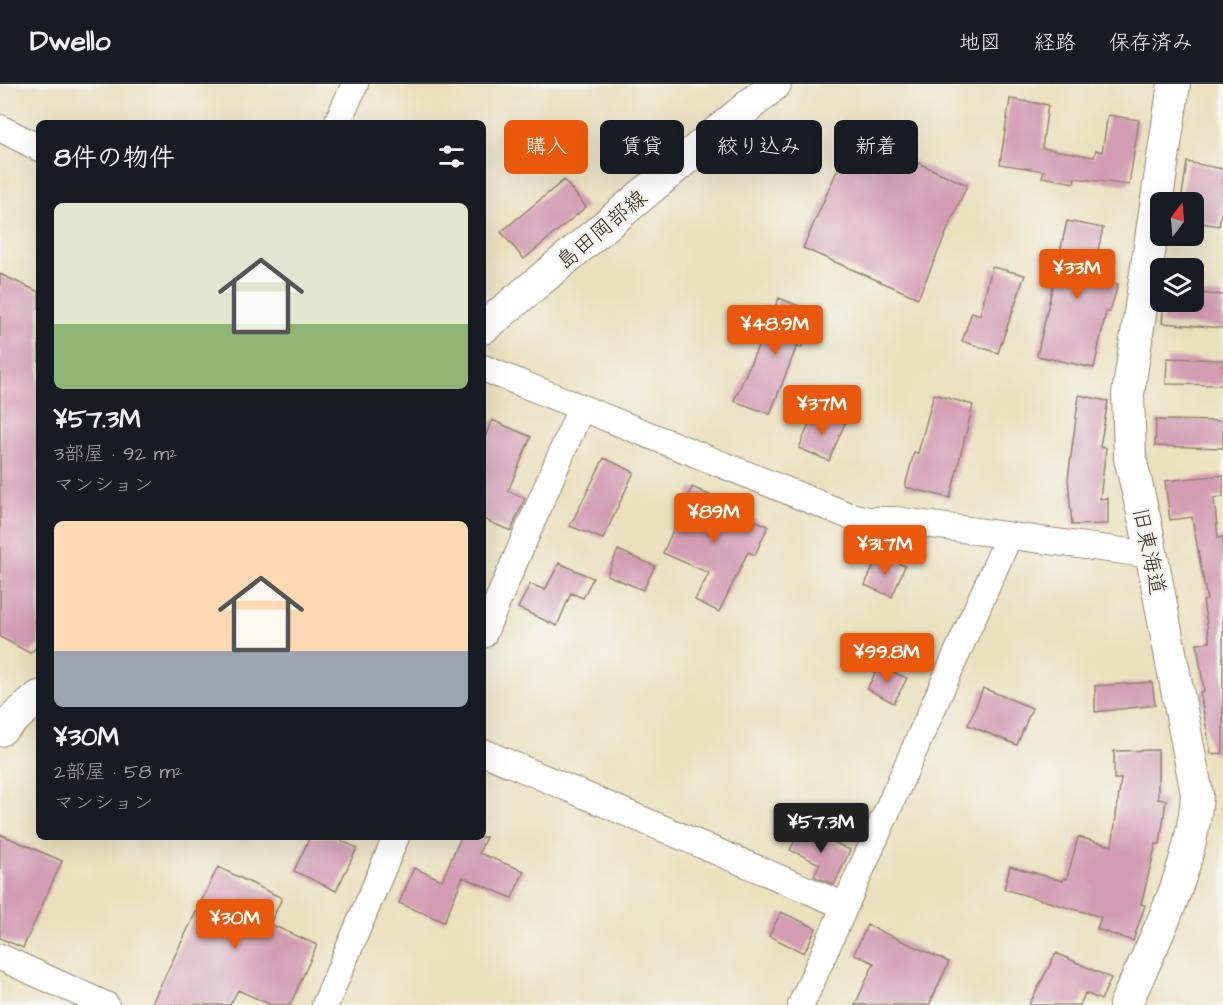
<!DOCTYPE html>
<html lang="ja">
<head>
<meta charset="utf-8">
<style>
  body { margin:0; font-family:"Architects Daughter","Klee One",sans-serif; background:#20242c; color:#f1f3f6; height:100vh; display:flex; flex-direction:column; font-size:22px; white-space:nowrap }
  * { box-sizing:border-box; margin:0 }
  p { font-size:20px; color:#9ea1a6 }
  .icon { flex:none; width:33px; height:33px; fill:none; stroke:currentColor; stroke-width:2; stroke-linecap:round; stroke-linejoin:round }
  .map { position:relative; flex:1; overflow:hidden }
  .details { position:absolute; left:36px; top:36px; width:450px; height:720px; display:flex; flex-direction:column; background:#171b24; border-radius:9px; box-shadow:0 6px 24px #0002 }
  .details>* { flex:none }
  .guide { position:absolute; left:504px; top:36px; width:570px; height:54px; display:flex; gap:12px }
  .needle { width:39px; rotate:16deg }
  .buttons { position:absolute; left:1150px; top:108px; display:grid; gap:12px }
  .buttons a { display:grid; place-items:center; width:54px; height:54px; border-radius:9px; background:#171b24; box-shadow:0 6px 24px #0002; font-size:30px }
  .price { position:absolute; translate:-50% -51px; padding:0 14px; border-radius:6px; background:#ea580c; color:#fff; font-size:20px; line-height:39px; filter:drop-shadow(0 2px 3px #0008) }
  .price::after { content:''; position:absolute; left:50%; top:36px; width:18px; height:14px; margin-left:-9px; background:inherit; clip-path:polygon(0 0,100% 0,50% 100%) }
  .price.current { background:#222; color:#fff }
  ul { padding:0; list-style:none }
  li { display:grid; align-content:center; gap:12px; height:318px; padding:0 18px }
  li span { display:grid; place-items:center; height:186px; border-radius:9px; color:#555 }
  li>.icon { margin-inline-start:auto }
  span .icon { width:108px; height:108px; fill:#fffc; stroke-width:1 }
  li b { font-size:26px }
  h2 { display:flex; justify-content:space-between; align-items:center; height:72px; padding:0 18px; font-size:26px }
  .pill { padding:0 21px; border-radius:9px; background:#171b24; box-shadow:0 6px 24px #0002; font-size:21px; line-height:54px }
  .pill.current { background:#ea580c; color:#fff }
  header { display:flex; align-items:center; gap:36px; box-sizing:border-box; height:84px; padding:0 30px; background:#171b24; border-bottom:2px solid #363941 }
  header strong { font-size:28px }
  nav { display:flex; gap:33px; margin-inline-start:auto; font-size:21px }
  .map>svg:first-child { display:block }
  .building { fill:#d29db3 }
  .lines { fill:none; stroke-linecap:round; stroke-linejoin:round }
  .minor-casing { stroke:#93856e; stroke-width:28 }
  .major-casing { stroke:#93856e; stroke-width:34 }
  .minor { stroke:#fff; stroke-width:26 }
  .major { stroke:#fff; stroke-width:32 }
  .labels { text-anchor:middle; stroke-width:5; stroke-linejoin:round; paint-order:stroke }
  .street-label { font-size:22px; fill:#3b2a1e; stroke:#f6f6f2 }
</style>
</head>
<body>
<header>
<strong>Dwello</strong>
<nav><a>地図</a><a>経路</a><a>保存済み</a></nav>
</header>
<div class="map">
<svg width="1223" height="921" viewBox="0 0 1223 921">
  <rect width="100%" height="100%" fill="#f6f6f2"/>
  <filter id="ink" filterUnits="userSpaceOnUse"><feTurbulence type="fractalNoise" baseFrequency=".0167" numOctaves="2"/><feDisplacementMap in="SourceGraphic" scale="12" xChannelSelector="R" yChannelSelector="G"/><feConvolveMatrix kernelMatrix="1 2 1 2 8 2 1 2 1" color-interpolation-filters="sRGB"/></filter>
  <filter id="wash" filterUnits="userSpaceOnUse"><feTurbulence type="fractalNoise" baseFrequency=".008" numOctaves="4" result="noise"/><feDisplacementMap in="SourceGraphic" scale="24" xChannelSelector="R" yChannelSelector="G"/><feGaussianBlur stdDeviation="1.35" result="paint"/><feColorMatrix in="noise" values="0 0 0 0 0 0 0 0 0 0 0 0 0 0 0 0 0 1.4 0 .05"/><feComposite in="paint" operator="in"/></filter>
  <g filter="url(#wash)">
    <rect width="100%" height="100%" fill="#ebe0be"/>
    <g id="blocks">
      <!-- building -->
      <path class="building" d="M 1010,15 L 1048,21 L 1042,64 L 1094,73 L 1096,66 L 1102,68 L 1108,31 L 1139,36 L 1129,101 L 1075,94 L 1074,99 L 1042,93 L 1044,87 L 1000,80 Z
        M 853,50 L 967,101 L 918,214 L 803,164 Z
        M 1187,78 L 1223,85 L 1223,119 L 1219,142 L 1194,138 L 1194,118 L 1181,118 Z
        M 564,96 L 586,123 L 524,175 L 501,148 Z
        M 1067,137 L 1103,144 L 1092,193 L 1118,200 L 1110,228 L 1106,228 L 1094,284 L 1037,272 Z
        M 992,183 L 1025,191 L 998,269 L 962,257 L 972,228 L 980,231 Z
        M 0,190 L 39,208 L 39,561 L 30,569 L 0,553 Z
        M 1194,209 L 1223,211 L 1223,244 L 1162,239 L 1164,218 L 1194,218 Z
        M 779,214 L 816,229 L 801,264 L 797,262 L 770,330 L 734,317 Z
        M 1167,274 L 1223,276 L 1223,301 L 1166,300 Z
        M 934,310 L 973,321 L 950,414 L 905,403 L 914,368 L 918,369 Z
        M 1079,311 L 1108,317 L 1100,363 L 1106,364 L 1100,415 L 1108,414 L 1108,440 L 1072,441 L 1068,395 Z
        M 815,326 L 845,339 L 829,377 L 799,364 Z
        M 492,336 L 531,353 L 508,407 L 525,414 L 511,447 L 483,435 L 483,358 Z
        M 1156,336 L 1223,337 L 1223,364 L 1155,362 Z
        M 604,374 L 634,388 L 603,455 L 570,442 Z
        M 1223,391 L 1223,413 L 1214,414 L 1218,454 L 1223,453 L 1223,669 L 1211,670 L 1200,608 L 1204,607 L 1197,560 L 1210,558 L 1203,517 L 1207,516 L 1192,433 L 1170,436 L 1165,397 Z
        M 692,403 L 718,415 L 717,419 L 768,442 L 755,471 L 748,468 L 719,528 L 695,516 L 709,489 L 663,469 Z
        M 618,466 L 655,482 L 643,506 L 607,491 Z
        M 878,471 L 905,482 L 892,513 L 865,501 Z
        M 559,479 L 593,494 L 583,514 L 571,509 L 557,542 L 518,524 L 530,500 L 545,506 Z
        M 879,582 L 907,594 L 894,619 L 867,605 Z
        M 1152,598 L 1155,621 L 1095,628 L 1095,602 Z
        M 983,604 L 1032,624 L 1017,661 L 968,641 Z
        M 1158,666 L 1158,715 L 1166,716 L 1160,760 L 1156,760 L 1141,820 L 1145,821 L 1133,857 L 1097,845 L 1101,833 L 1004,805 L 1010,782 L 1063,797 L 1064,794 L 1067,795 L 1078,753 L 1112,762 L 1121,695 L 1114,695 L 1114,667 Z
        M 802,743 L 850,766 L 834,801 L 814,792 L 820,780 L 790,766 Z
        M 0,750 L 62,777 L 23,864 L 0,854 Z
        M 310,753 L 334,753 L 357,764 L 336,807 L 294,787 Z
        M 461,753 L 486,753 L 479,769 L 524,787 L 512,814 L 463,793 L 444,838 L 399,819 L 414,784 L 442,796 Z
        M 218,783 L 282,814 L 270,840 L 317,861 L 290,921 L 271,921 L 238,906 L 230,921 L 151,921 Z
        M 781,828 L 816,844 L 804,869 L 769,852 Z
        M 867,841 L 949,878 L 929,921 L 855,921 L 874,879 L 854,870 Z
        M 1056,869 L 1111,894 L 1101,916 L 1085,909 L 1080,921 L 1029,921 Z"/>
    </g>
  </g>
  <g filter="url(#ink)">
    <use href="#blocks" fill-opacity="0" stroke="#93856e" stroke-width="1.5"/>
    <g class="lines">
      <!-- minor casing -->
      <g class="minor-casing">
        <path id="minor" d="M 337,39 L 355,0
          M 0,44 L 39,64
          M 483,284 L 847,431 L 868,436 L 895,436 L 1152,471
          M 483,551 L 581,324
          M 483,668 L 845,822
          M 0,873 L 106,921
          M 325,921 L 396,753
          M 801,921 L 1009,452"/>
      </g>
      <!-- major casing -->
      <g class="major-casing">
        <path id="major" d="M 483,244 L 775,0
          M 0,646 L 39,613
          M 1125,921 C 1155,856 1193,783 1197,710 L 1146,442 L 1130,374 L 1128,310 L 1174,0"/>
      </g>
      <!-- minor -->
      <use href="#minor" class="minor"/>
      <!-- major -->
      <use href="#major" class="major"/>
    </g>
  </g>
  <g class="labels">
    <!-- street labels -->
    <g class="street-label">
      <text transform="translate(601 145) rotate(-40)" y="8">島田岡部線</text>
      <text transform="translate(1150 467) rotate(78)" y="8">旧東海道</text>
    </g>
  </g>
</svg>
<div class="buttons">
<a><svg class="needle" viewBox="-14 -14 28 28"><path d="M0-13l5 13h-10z" fill="#e53935"/><path d="M0 13l5-13h-10z" fill="#9ea1a6"/></svg></a>
<a><svg class="icon" aria-label="layers" viewBox="0 0 24 24"><path d="M12 4l9 5-9 5-9-5zM3 14l9 5 9-5"/></svg></a>
</div>
<b class="price" style="left:1077px;top:216px">¥33M</b>
<b class="price" style="left:775px;top:272px">¥48.9M</b>
<b class="price" style="left:822px;top:352px">¥37M</b>
<b class="price" style="left:714px;top:460px">¥89M</b>
<b class="price" style="left:885px;top:492px">¥31.7M</b>
<b class="price" style="left:887px;top:600px">¥99.8M</b>
<b class="price current" style="left:821px;top:770px">¥57.3M</b>
<b class="price" style="left:235px;top:866px">¥30M</b>
<div class="guide">
<a class="pill current">購入</a>
<a class="pill">賃貸</a>
<a class="pill">絞り込み</a>
<a class="pill">新着</a>
</div>
<section class="details">
<h2>8件の物件<svg class="icon" aria-label="filters" viewBox="0 0 24 24"><path d="M4 7h16M4 17h16"/><circle cx="9" cy="7" r="2"/><circle cx="15" cy="17" r="2"/></svg></h2>
<ul>
<li><span style="background:linear-gradient(#dfe7d0 65%,#8fb573 0)"><svg class="icon" aria-label="home" viewBox="0 0 24 24"><path d="M3 11l9-7 9 7M6 9v11h12V9"/></svg></span><div><b>¥57.3M</b><p>3部屋 · 92 m²</p><p>マンション</p></div></li>
<li><span style="background:linear-gradient(#ffd9b3 70%,#9aa5b1 0)"><svg class="icon" aria-label="home" viewBox="0 0 24 24"><path d="M3 11l9-7 9 7M6 9v11h12V9"/></svg></span><div><b>¥30M</b><p>2部屋 · 58 m²</p><p>マンション</p></div></li>
</ul>
</section>
</div>
</body>
</html>
